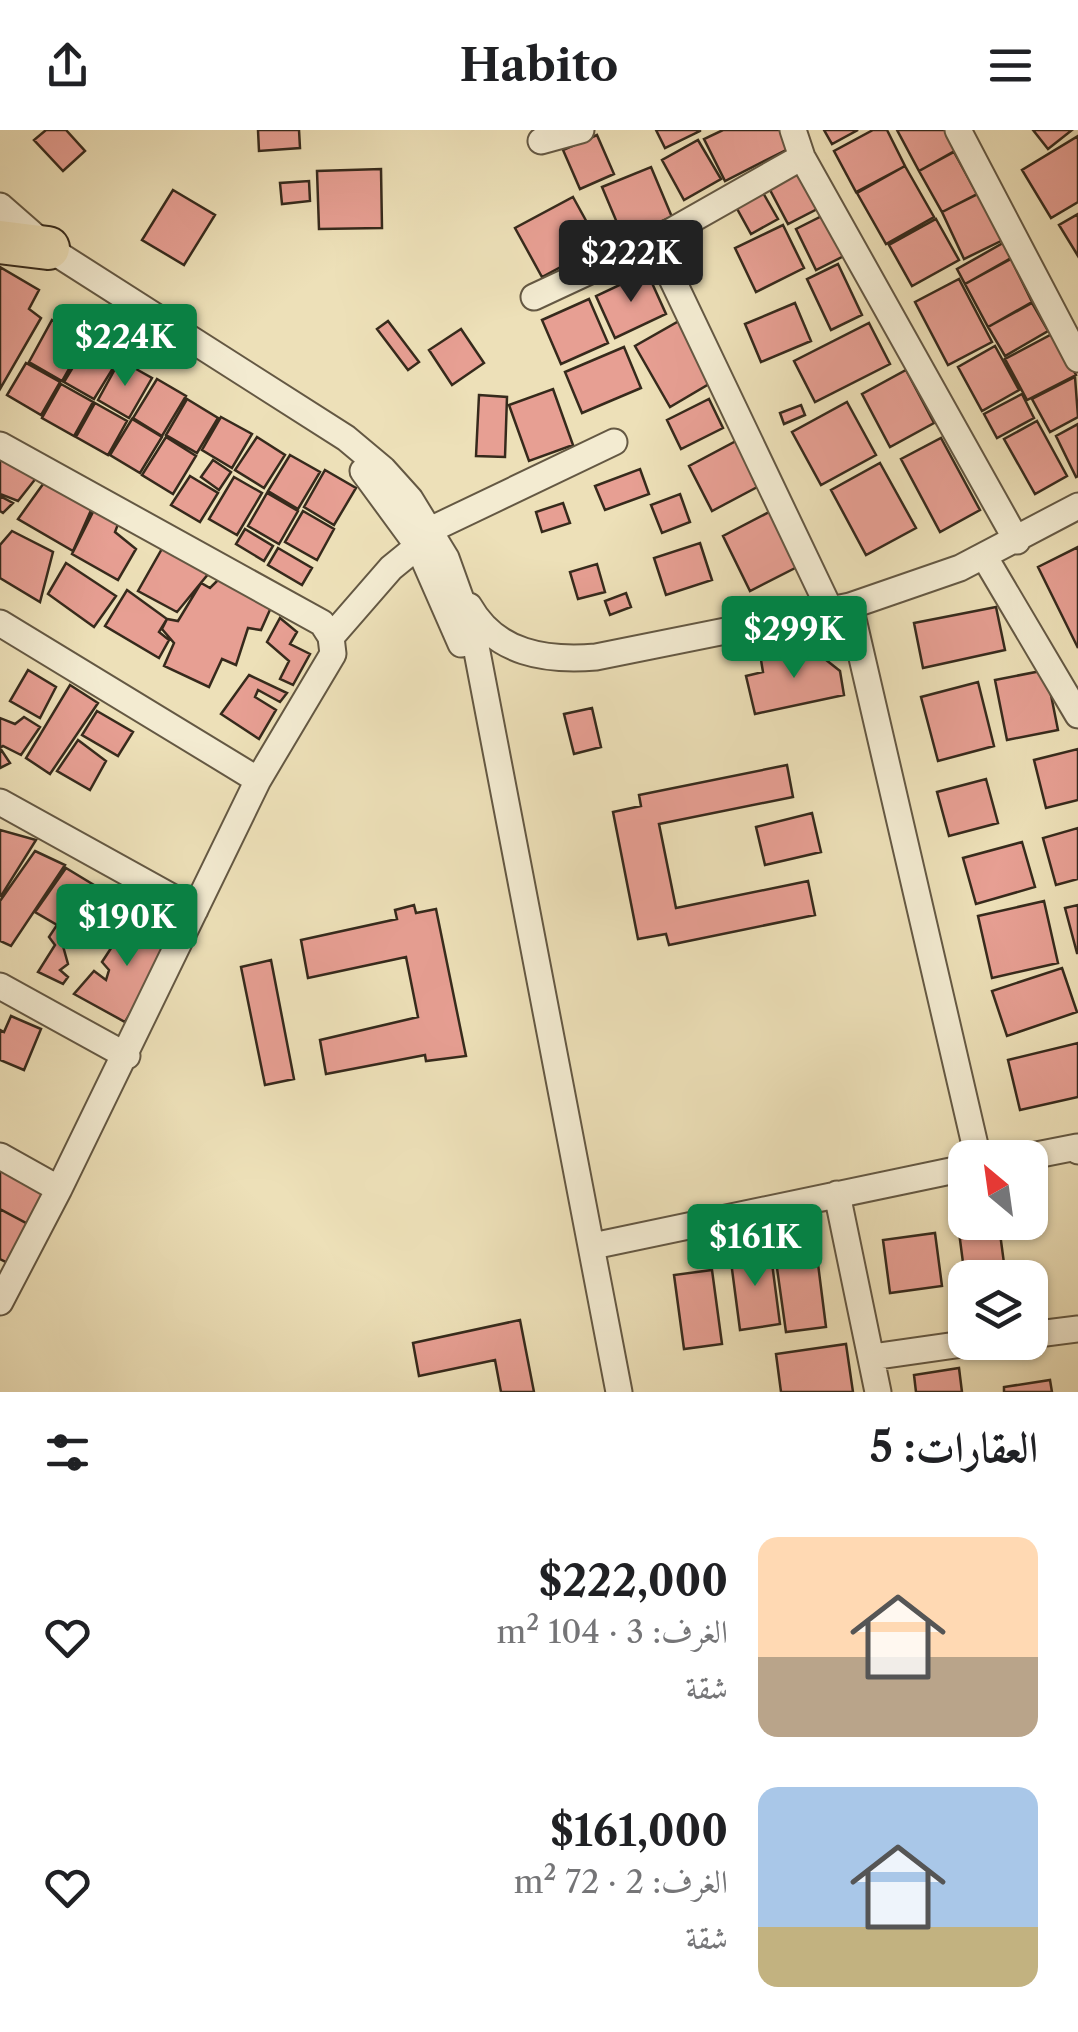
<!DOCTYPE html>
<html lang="ar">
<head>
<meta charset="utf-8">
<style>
  body { margin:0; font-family:"Libre Caslon Text",Amiri,serif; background:#f2f2f2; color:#202124; direction:rtl; height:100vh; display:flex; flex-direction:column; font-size:38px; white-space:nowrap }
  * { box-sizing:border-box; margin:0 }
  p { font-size:32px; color:#757577 }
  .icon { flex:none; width:55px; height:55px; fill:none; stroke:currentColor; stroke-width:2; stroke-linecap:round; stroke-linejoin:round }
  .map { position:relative; height:1262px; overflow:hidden; direction:ltr }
  .sheet { display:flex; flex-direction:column; background:#fff; flex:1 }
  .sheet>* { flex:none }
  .needle { width:65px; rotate:331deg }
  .buttons { position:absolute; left:948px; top:1010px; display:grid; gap:20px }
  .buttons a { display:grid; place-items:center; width:100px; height:100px; border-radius:20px; background:#fff; box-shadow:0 2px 8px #0004; font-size:50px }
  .price { position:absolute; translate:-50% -85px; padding:0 22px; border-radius:10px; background:#0b8043; color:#fff; font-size:32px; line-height:65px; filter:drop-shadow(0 2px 5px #0008) }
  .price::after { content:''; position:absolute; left:50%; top:60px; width:30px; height:22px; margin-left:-15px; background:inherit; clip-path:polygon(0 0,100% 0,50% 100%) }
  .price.on { background:#222; color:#fff }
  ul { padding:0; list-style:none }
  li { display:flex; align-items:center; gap:30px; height:250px; padding:0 40px }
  li span { display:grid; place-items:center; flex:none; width:280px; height:200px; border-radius:20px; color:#555 }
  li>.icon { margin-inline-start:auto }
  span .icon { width:120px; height:120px; fill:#fffc; stroke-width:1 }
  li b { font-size:42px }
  h2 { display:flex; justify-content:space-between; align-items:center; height:120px; padding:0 40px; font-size:42px }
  header { display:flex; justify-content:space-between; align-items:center; height:130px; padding:0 40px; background:#fff; font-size:45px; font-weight:700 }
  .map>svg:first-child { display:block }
  .building { fill:#e79f93; stroke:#362a1c; stroke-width:2.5 }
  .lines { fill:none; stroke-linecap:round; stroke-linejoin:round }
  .minor-casing { stroke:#645843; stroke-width:29 }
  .trunk-casing { stroke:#362a1c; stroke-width:46 }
  .minor { stroke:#f3ebd1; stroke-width:25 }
  .trunk { stroke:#ede0b8; stroke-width:42 }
</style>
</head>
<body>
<header><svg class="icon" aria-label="menu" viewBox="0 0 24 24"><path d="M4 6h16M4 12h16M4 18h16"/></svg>Habito<svg class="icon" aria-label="share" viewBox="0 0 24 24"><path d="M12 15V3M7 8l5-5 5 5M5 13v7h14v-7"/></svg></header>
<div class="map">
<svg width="1078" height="1262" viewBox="0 0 1078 1262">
  <rect width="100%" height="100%" fill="#ede0b8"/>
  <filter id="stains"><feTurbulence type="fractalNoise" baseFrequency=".002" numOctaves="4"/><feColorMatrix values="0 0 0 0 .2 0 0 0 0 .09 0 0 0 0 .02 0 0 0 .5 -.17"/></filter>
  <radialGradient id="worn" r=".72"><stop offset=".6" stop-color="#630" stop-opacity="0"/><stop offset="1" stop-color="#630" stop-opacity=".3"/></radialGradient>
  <!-- building -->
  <path class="building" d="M 46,0 L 66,0 L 85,21 L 63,41 L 34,10 Z
    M 258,0 L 299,0 L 300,18 L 259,21 Z
    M 656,0 L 700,0 L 700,1 L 665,18 Z
    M 723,0 L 786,0 L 794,16 L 725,51 L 704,9 Z
    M 824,0 L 858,0 L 832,14 Z
    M 873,0 L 887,0 L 905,36 L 856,62 L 834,21 Z
    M 897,0 L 948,0 L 958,19 L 919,41 Z
    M 1033,0 L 1072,0 L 1048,19 Z
    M 597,5 L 614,44 L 580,59 L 563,20 Z
    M 1078,6 L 1078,72 L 1051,88 L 1022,40 Z
    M 698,10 L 721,49 L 684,70 L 662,30 Z
    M 954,22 L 977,64 L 942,82 L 919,41 Z
    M 905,36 L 934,87 L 886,114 L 857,63 Z
    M 651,37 L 672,87 L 623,107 L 602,57 Z
    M 381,39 L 382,98 L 319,99 L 317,41 Z
    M 804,40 L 823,76 L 788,94 L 769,58 Z
    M 309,51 L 310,71 L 282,74 L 280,53 Z
    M 173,60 L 215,85 L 184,135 L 142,110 Z
    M 762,61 L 778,89 L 751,104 L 735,75 Z
    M 980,63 L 1003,110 L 964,129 L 942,82 Z
    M 573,67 L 600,116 L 542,147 L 515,98 Z
    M 826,84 L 846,125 L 816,140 L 796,99 Z
    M 1078,84 L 1078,126 L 1059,95 Z
    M 936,89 L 959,130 L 912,156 L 889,115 Z
    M 783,95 L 804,138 L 756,162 L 735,118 Z
    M 1003,113 L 1011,128 L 965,154 L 957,139 Z
    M 1011,129 L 1032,172 L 988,197 L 965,154 Z
    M 838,134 L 862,185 L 831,200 L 807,149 Z
    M 0,137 L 39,160 L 29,179 L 41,188 L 0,259 Z
    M 647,142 L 666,184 L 615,208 L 596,166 Z
    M 959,149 L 992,212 L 948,235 L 915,172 Z
    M 589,169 L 608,213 L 561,234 L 542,190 Z
    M 795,173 L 811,211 L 761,232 L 745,194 Z
    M 1032,173 L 1048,201 L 1005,226 L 988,197 Z
    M 52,190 L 86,209 L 62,251 L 29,232 Z
    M 388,191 L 419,232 L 408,240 L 377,199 Z
    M 679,191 L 714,251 L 670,277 L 635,216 Z
    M 869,193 L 890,234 L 815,272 L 794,231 Z
    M 461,199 L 484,233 L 452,255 L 429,220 Z
    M 1054,203 L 1076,245 L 1027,270 L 1005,229 Z
    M 88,212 L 118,230 L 94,269 L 64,252 Z
    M 995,216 L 1019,260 L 982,281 L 958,237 Z
    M 624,217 L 641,258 L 582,283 L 565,242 Z
    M 120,230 L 152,248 L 129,288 L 98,270 Z
    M 26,233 L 60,252 L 41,285 L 7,265 Z
    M 906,240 L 934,293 L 890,317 L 862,264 Z
    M 1075,247 L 1078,287 L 1050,302 L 1032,269 Z
    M 157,249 L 186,266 L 162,306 L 133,288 Z
    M 61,254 L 93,272 L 74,306 L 42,288 Z
    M 553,259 L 573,315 L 529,331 L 509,275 Z
    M 1022,264 L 1034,288 L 997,308 L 984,284 Z
    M 479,265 L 507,267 L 505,327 L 476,326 Z
    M 187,269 L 218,288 L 197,323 L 166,305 Z
    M 709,269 L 723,298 L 681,319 L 667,290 Z
    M 847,272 L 876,325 L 821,355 L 792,302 Z
    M 95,273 L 127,291 L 108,325 L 76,307 Z
    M 801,275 L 805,285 L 784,294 L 780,283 Z
    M 221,287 L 252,304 L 232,338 L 202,320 Z
    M 132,289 L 162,307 L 140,343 L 110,325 Z
    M 1037,291 L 1067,346 L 1035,364 L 1004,309 Z
    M 1078,294 L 1078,346 L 1076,347 L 1056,306 Z
    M 166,307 L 196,326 L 173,364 L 142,345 Z
    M 257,307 L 285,325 L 264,358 L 235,340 Z
    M 941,308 L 980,380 L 940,402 L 901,329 Z
    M 738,310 L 761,355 L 712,381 L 689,336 Z
    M 290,325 L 320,342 L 298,379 L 268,361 Z
    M 0,327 L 37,347 L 18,371 L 0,364 Z
    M 213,330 L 231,342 L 219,360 L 201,347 Z
    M 880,333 L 916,398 L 866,425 L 831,360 Z
    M 640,339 L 649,364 L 605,380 L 595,356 Z
    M 325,340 L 356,358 L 334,395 L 304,377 Z
    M 190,346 L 218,363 L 200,392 L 171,375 Z
    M 234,347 L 262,363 L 237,405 L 209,389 Z
    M 46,350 L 92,378 L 73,421 L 18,389 Z
    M 267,363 L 298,381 L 279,414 L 248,396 Z
    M 680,364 L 690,392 L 662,403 L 651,375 Z
    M 0,366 L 13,373 L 3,383 L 0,381 Z
    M 563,373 L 570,393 L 542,402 L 536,382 Z
    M 95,378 L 120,389 L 115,402 L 136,419 L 118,450 L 72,424 Z
    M 773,380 L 801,435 L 750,461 L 723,406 Z
    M 303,381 L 334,399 L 317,430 L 285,412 Z
    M 245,399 L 273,416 L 264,431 L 236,414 Z
    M 12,401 L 53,422 L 40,472 L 0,448 L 0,415 Z
    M 700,413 L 712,450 L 666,465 L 654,428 Z
    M 163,417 L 209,443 L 177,482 L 138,461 Z
    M 1078,417 L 1078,518 L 1038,437 Z
    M 278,418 L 312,438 L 302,455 L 268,435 Z
    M 66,433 L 116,466 L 94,497 L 48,464 Z
    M 597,434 L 605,462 L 578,469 L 570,442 Z
    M 219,449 L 273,473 L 261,500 L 248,498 L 236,535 L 222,529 L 209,557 L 164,536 L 174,513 L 162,499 L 167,489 L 178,491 L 201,453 L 210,458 Z
    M 127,460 L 167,489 L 159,502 L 169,510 L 159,528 L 105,496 Z
    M 626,463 L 631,477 L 610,485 L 605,471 Z
    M 996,477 L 1005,520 L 923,538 L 914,493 Z
    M 280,488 L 297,502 L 290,514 L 310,524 L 293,555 L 280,549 L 289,531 L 267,512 Z
    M 811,518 L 840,541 L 844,565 L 755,584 L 746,546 L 763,542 L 761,530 Z
    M 28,540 L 56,557 L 40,588 L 10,571 Z
    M 1046,540 L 1058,600 L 1007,610 L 995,550 Z
    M 249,545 L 287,563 L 280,572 L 258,560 L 255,567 L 276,580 L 259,609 L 221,584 Z
    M 978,552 L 994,616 L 938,631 L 921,567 Z
    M 70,555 L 98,573 L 50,644 L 26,628 Z
    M 592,578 L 601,617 L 574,624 L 564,584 Z
    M 97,581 L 133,602 L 118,626 L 82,605 Z
    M 24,587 L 40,597 L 21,625 L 3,616 L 0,618 L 10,633 L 0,638 L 0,588 L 15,594 Z
    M 78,610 L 106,631 L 90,660 L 57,641 Z
    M 1078,619 L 1078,670 L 1046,678 L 1034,630 Z
    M 787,635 L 793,667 L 659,694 L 676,778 L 808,751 L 815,785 L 669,815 L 666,804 L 638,809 L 613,682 L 641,676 L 639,665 Z
    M 986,649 L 998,693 L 949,706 L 937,662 Z
    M 812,683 L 821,722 L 765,735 L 756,697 Z
    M 1078,698 L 1078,749 L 1056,755 L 1043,708 Z
    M 0,700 L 36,710 L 1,766 L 0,766 Z
    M 1022,712 L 1035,757 L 976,774 L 963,728 Z
    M 35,721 L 65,735 L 11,816 L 0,811 L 0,771 Z
    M 66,738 L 117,769 L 91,813 L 70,808 L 63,816 L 68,834 L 60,840 L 68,847 L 63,854 L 38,842 L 55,815 L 49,807 L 57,795 L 35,782 Z
    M 1044,771 L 1058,833 L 992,848 L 978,786 Z
    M 414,775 L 416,783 L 436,779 L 466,926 L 426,931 L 425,925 L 326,944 L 320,910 L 418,887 L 406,827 L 308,848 L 301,810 L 397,789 L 395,780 Z
    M 1078,775 L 1078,823 L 1077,823 L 1065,778 Z
    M 134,783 L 151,802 L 154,797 L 175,808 L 125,892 L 74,864 L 94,841 L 106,850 L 109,840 L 102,832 Z
    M 271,830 L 294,949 L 265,955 L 241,837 Z
    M 1062,838 L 1077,882 L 1007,906 L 992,861 Z
    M 11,886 L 41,899 L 24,940 L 0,930 L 0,900 L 4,902 Z
    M 1078,913 L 1078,967 L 1020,980 L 1008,930 Z
    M 0,1038 L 46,1062 L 28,1094 L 0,1079 Z
    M 0,1079 L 28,1094 L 8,1133 L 0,1129 Z
    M 999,1096 L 1006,1148 L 965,1148 L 959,1102 Z
    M 935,1103 L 942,1156 L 890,1163 L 883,1110 Z
    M 770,1118 L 780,1194 L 740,1200 L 730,1124 Z
    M 817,1126 L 826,1197 L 786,1202 L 776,1131 Z
    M 712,1140 L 722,1214 L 684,1219 L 674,1145 Z
    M 520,1190 L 534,1262 L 501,1262 L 495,1230 L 419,1246 L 413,1213 Z
    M 846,1214 L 853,1262 L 781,1262 L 776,1224 Z
    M 959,1238 L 962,1262 L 916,1262 L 914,1245 Z
    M 1050,1250 L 1052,1262 L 1004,1262 L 1004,1257 Z"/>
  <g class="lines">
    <!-- minor casing -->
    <g class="minor-casing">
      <path id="minor" d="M 793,0 L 802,27 L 1017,411
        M 958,0 L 1078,229
        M 541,11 L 581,0
        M 0,76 L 48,118 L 346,308 L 383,339 L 410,369 L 446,428 L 474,506 L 619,1262
        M 654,111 L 830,480
        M 534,167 L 654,111 L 802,27
        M 0,315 L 322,493 L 331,507 L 333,524 L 258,650 L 59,1059
        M 363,341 L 418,416 L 461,514
        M 430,400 L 614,312
        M 984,426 L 1078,585
        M 469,476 C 496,524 546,531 596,527 L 850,476 L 960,438 L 1078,376
        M 850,476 L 978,1028
        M 0,493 L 258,650
        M 331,507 L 391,438 L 418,416
        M 0,672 L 195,780
        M 0,856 L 127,926
        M 0,1026 L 59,1059 L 0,1172
        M 1021,1028 L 1077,1017 L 1078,1021
        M 837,1064 L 878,1262
        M 593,1116 L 965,1038
        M 1030,1205 L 1078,1199
        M 872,1227 L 977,1212"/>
    </g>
    <!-- trunk casing -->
    <g class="trunk-casing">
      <path id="trunk" d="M 0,112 L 48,118"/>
    </g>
    <!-- minor -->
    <use href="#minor" class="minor"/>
    <!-- trunk -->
    <use href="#trunk" class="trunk"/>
  </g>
  <rect width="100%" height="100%" filter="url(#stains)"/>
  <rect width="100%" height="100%" fill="url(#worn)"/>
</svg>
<div class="buttons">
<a><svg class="needle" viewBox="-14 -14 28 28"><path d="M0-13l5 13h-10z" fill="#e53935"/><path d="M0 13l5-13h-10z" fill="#757577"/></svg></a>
<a><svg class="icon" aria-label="layers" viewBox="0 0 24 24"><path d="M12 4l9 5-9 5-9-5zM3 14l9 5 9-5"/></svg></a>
</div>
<b class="price on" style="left:631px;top:175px">$222K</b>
<b class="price" style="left:125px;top:259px">$224K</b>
<b class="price" style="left:794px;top:551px">$299K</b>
<b class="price" style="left:127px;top:839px">$190K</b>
<b class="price" style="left:755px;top:1159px">$161K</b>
</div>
<section class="sheet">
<h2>العقارات: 5<svg class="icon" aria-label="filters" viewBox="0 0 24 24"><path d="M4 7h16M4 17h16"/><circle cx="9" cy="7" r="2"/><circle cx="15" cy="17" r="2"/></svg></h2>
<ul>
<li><span style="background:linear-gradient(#ffd9b3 60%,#b9a48a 0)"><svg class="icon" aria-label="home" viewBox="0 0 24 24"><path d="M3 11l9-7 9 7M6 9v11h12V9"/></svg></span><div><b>$222,000</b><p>الغرف: 3 · 104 m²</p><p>شقة</p></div><svg class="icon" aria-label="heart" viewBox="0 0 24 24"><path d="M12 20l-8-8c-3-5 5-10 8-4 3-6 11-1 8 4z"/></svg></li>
<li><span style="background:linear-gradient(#a9c7e8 70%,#c2b280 0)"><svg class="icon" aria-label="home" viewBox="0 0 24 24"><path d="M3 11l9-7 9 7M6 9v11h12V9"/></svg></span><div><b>$161,000</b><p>الغرف: 2 · 72 m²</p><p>شقة</p></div><svg class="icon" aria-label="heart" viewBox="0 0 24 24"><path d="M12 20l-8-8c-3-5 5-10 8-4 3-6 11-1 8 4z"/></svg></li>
</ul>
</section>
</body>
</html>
